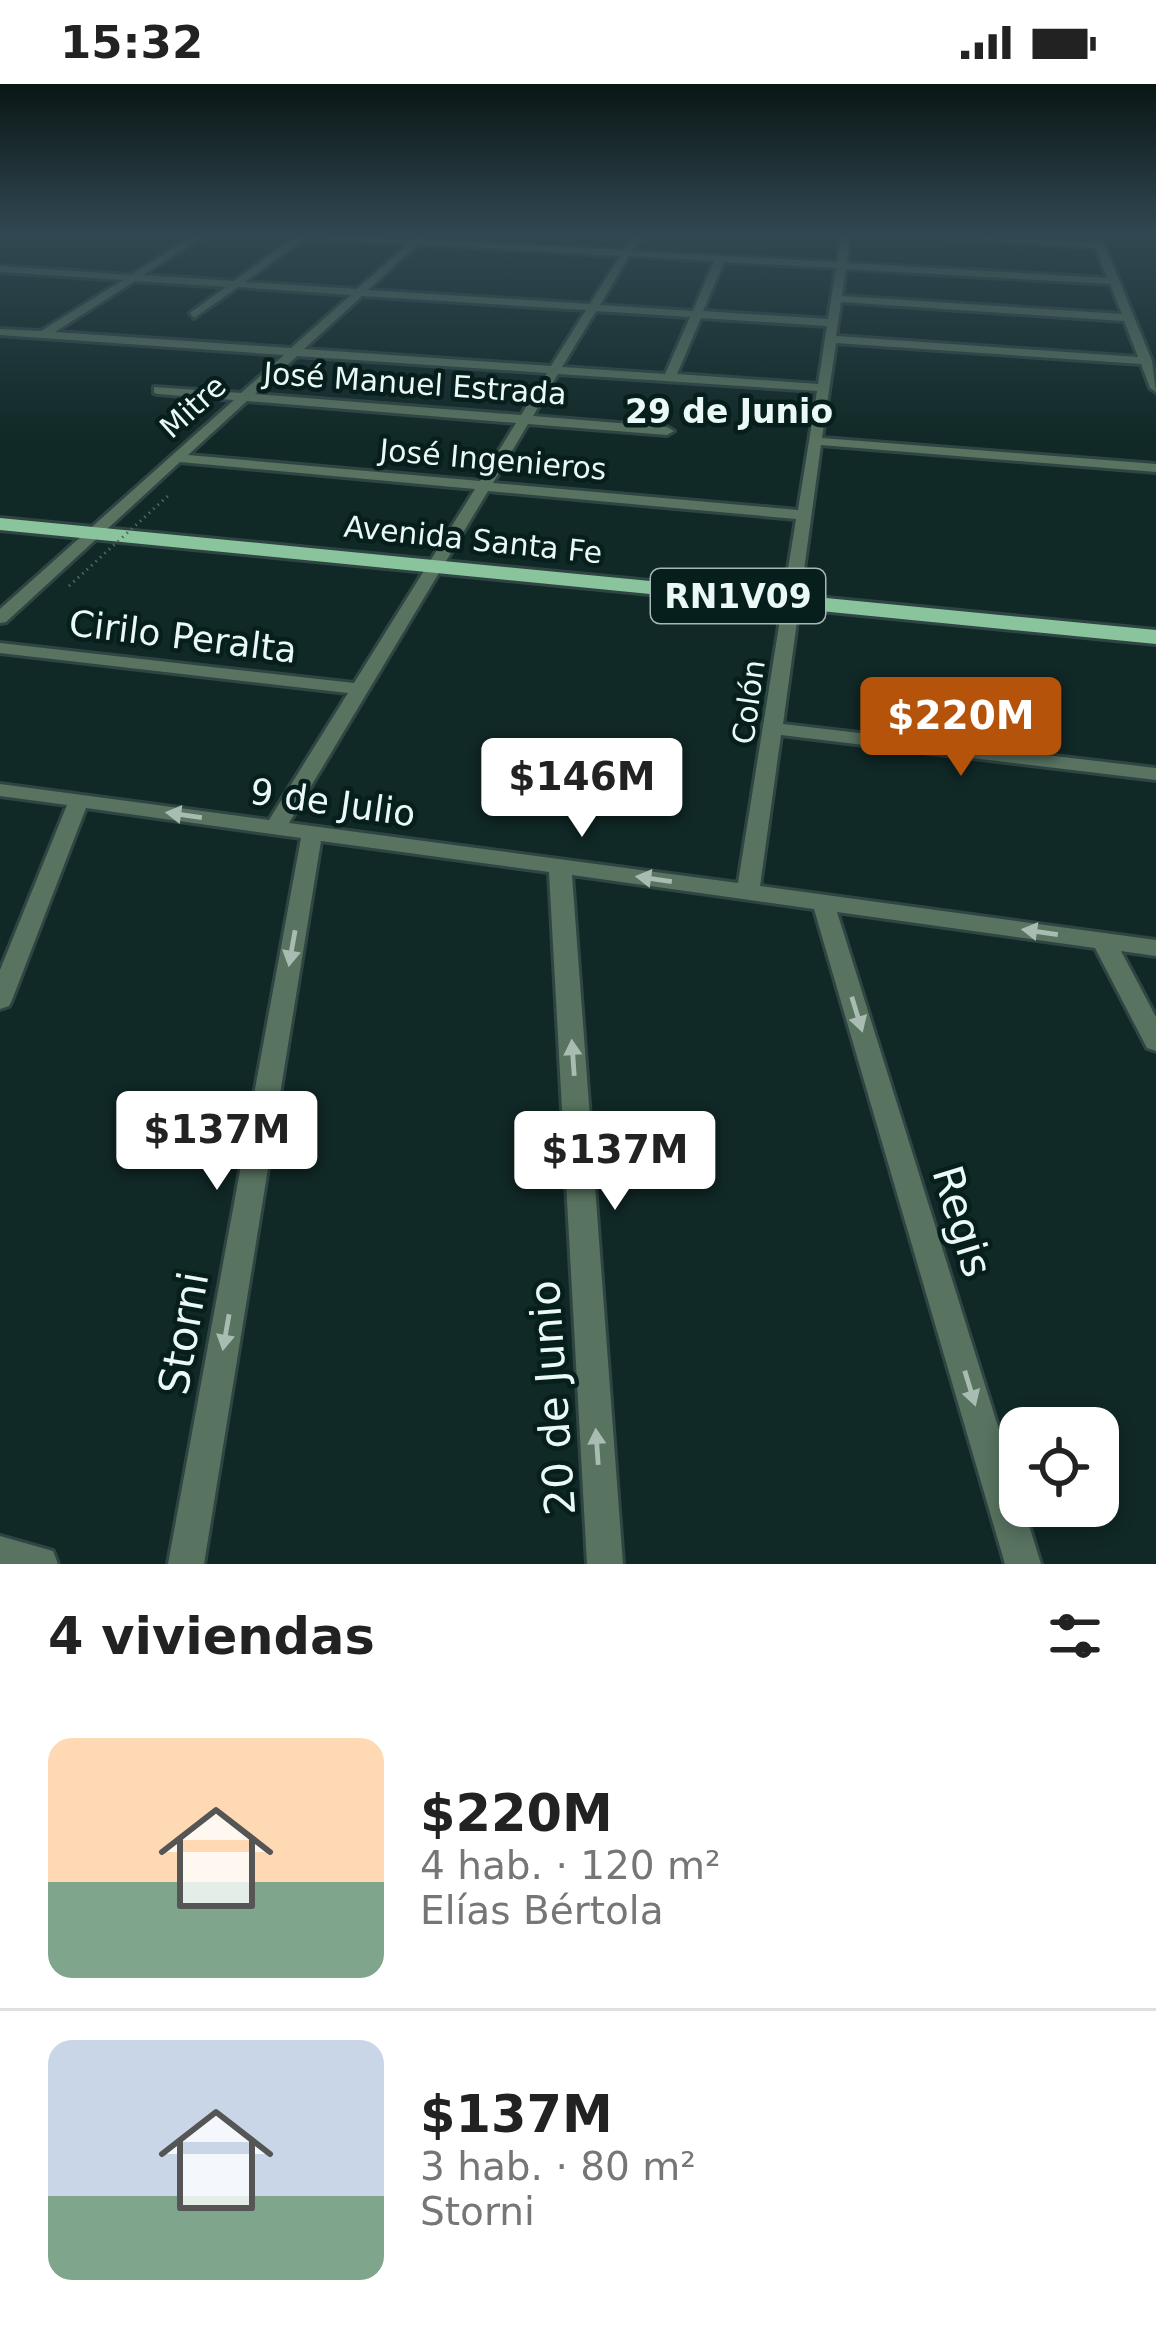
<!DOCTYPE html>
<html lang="es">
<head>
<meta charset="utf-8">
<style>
  body { margin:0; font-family:"DejaVu Sans",sans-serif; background:#f6f6f6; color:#222; height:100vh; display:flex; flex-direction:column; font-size:45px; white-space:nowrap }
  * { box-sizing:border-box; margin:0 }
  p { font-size:39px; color:#767676 }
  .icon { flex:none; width:66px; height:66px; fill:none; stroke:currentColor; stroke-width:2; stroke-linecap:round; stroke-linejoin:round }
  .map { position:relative; height:1480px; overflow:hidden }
  .drawer { display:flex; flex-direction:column; background:#fff; flex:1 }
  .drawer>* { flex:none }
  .tools { position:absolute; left:999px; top:1323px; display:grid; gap:24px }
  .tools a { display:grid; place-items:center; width:120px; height:120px; border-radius:24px; background:#fff; box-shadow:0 6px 18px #0003; font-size:60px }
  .price { position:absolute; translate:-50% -102px; padding:0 27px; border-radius:12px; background:#fff; color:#222; font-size:39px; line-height:78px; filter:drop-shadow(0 3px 6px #0008) }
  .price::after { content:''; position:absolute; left:50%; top:72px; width:36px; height:27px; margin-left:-18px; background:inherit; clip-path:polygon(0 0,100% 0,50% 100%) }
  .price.active { background:#b45309; color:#fff }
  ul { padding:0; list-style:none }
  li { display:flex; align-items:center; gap:36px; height:300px; padding:0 48px }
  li+li { border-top:3px solid #e0e0e0 }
  li span { display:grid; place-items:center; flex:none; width:336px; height:240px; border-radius:24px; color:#555 }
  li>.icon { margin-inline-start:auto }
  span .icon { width:144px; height:144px; fill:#fffc; stroke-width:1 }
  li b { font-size:51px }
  h2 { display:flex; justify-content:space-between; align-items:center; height:144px; padding:0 48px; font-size:51px }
  .status { display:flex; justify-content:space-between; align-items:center; height:84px; padding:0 60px; background:#fff; direction:ltr }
  .status svg { height:33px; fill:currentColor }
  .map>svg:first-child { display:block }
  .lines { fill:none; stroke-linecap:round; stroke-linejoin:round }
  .minor-casing { stroke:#2f4543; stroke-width:6 }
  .primary-casing { stroke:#2f4543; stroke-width:6 }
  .minor { fill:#587360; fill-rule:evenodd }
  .primary { fill:#89c49c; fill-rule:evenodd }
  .path-bridge { stroke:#526765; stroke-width:3; stroke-dasharray:1.5 4.5; stroke-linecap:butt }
  .oneway { fill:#a8bcb2 }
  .labels { text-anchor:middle; stroke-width:9; stroke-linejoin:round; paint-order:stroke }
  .far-street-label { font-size:30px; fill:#eaf8f6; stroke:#061f1d }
  .far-neighbourhood-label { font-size:33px; font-weight:bold; fill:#eaf8f6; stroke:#061f1d }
  .shield { fill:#061f1d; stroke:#a6b7b5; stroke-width:3 }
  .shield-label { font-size:33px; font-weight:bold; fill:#eaf8f6 }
  .street-label { font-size:36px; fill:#eaf8f6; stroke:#061f1d }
  .near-street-label { font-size:42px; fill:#eaf8f6; stroke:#061f1d }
</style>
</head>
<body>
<div class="status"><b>15:32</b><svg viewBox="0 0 49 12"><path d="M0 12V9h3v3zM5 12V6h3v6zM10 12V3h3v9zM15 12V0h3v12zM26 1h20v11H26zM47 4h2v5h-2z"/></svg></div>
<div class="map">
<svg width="1156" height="1480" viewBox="0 0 1156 1480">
  <rect width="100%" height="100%" fill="#102826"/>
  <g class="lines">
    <!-- minor casing -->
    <g class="minor-casing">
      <path id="minor" d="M 194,151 L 205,151 L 143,191 L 234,197 L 297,151 L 414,155 L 426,151 L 424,155 L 623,166 L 633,151 L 641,151 L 632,167 L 837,178 L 841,151 L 850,151 L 847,179 L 1107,194 L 1096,164 L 914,151 L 1094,158 L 1092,151 L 1101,152 L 1152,277 L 1156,308 L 1150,304 L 1141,280 L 836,259 L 822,354 L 1156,380 L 1156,388 L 821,361 L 783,640 L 1156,684 L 1156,696 L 781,651 L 760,802 L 1156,856 L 1156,872 L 1121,867 L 1156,933 L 1156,967 L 1147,964 L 1095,864 L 837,828 L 1020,1413 L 1020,1422 L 1023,1422 L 1041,1480 L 1005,1480 L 814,825 L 572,791 L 623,1480 L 587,1480 L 549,788 L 321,757 L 204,1480 L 168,1480 L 301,754 L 86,724 L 12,916 L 9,922 L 0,925 L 0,886 L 67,721 L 0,712 L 0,700 L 269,736 L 348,609 L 0,569 L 0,559 L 354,599 L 475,405 L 180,378 L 6,538 L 0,539 L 0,525 L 234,316 L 158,310 L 154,309 L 154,303 L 241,309 L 284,271 L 0,251 L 0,245 L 41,247 L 123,196 L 0,188 L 0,182 L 131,191 ZM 305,154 L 408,160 L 357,205 L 245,198 ZM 418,160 L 620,172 L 590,220 L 368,206 ZM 629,172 L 714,177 L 693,227 L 600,221 ZM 724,178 L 836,184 L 828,235 L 703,227 ZM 846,185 L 1110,200 L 1122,230 L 842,212 ZM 135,197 L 226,203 L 190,229 L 194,234 L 238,203 L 351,211 L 291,264 L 55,248 ZM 362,212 L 586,226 L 551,282 L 304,265 ZM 841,218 L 1124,237 L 1138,273 L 836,252 ZM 596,227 L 690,233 L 665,290 L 562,283 ZM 701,234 L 827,242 L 818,300 L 677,290 ZM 297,272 L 547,289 L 521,331 L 255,310 ZM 558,290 L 817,307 L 798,426 L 493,399 L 528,340 L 667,351 L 674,347 L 667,343 L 533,332 ZM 247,317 L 516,339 L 480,397 L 188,371 ZM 488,407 L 796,435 L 738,799 L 289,739 Z
        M 0,1452 L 53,1467 L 58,1480 L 0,1480 Z"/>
    </g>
    <!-- primary casing -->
    <g class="primary-casing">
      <path id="primary" d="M 0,434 L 1156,546 L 1156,560 L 0,446 Z"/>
    </g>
    <!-- minor -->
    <use href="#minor" class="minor"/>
    <!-- primary -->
    <use href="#primary" class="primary"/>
    <!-- path-bridge -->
    <path class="path-bridge" d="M 69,502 L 170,410"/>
  </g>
  <!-- one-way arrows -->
  <defs><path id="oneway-solid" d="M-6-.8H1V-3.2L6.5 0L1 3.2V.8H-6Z" transform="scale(3)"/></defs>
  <g class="oneway">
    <use href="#oneway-solid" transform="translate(184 731) rotate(-172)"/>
    <use href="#oneway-solid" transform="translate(654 795) rotate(-172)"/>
    <use href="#oneway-solid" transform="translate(1040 848) rotate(-172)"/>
    <use href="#oneway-solid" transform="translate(292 864) rotate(100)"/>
    <use href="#oneway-solid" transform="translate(857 930) rotate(73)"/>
    <use href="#oneway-solid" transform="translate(573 974) rotate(-94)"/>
    <use href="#oneway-solid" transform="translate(226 1248) rotate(100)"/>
    <use href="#oneway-solid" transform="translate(970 1304) rotate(73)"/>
    <use href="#oneway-solid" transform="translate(597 1363) rotate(-94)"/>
  </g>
  <!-- sky -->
  <linearGradient id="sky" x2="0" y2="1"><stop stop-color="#091615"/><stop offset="0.42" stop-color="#314852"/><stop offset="1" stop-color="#314852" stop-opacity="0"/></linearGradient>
  <rect width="1156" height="358" fill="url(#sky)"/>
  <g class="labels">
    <!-- far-street labels -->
    <g class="far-street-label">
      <text transform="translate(415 300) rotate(4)" y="10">José Manuel Estrada</text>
      <text transform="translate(193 323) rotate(-42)" y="10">Mitre</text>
      <text transform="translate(493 376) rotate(5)" y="10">José Ingenieros</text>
      <text transform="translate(473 456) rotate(6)" y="10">Avenida Santa Fe</text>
      <text transform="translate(749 618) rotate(-82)" y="10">Colón</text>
    </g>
    <!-- far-neighbourhood labels -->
    <g class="far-neighbourhood-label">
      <text x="729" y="339">29 de Junio</text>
    </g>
    <!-- shield labels -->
    <rect class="shield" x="651" y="485" width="174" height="54" rx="9"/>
    <g class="shield-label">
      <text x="738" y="524">RN1V09</text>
    </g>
    <!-- street labels -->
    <g class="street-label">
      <text transform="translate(183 552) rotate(7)" y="13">Cirilo Peralta</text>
      <text transform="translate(333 718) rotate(8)" y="13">9 de Julio</text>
    </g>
    <!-- near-street labels -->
    <g class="near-street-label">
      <text transform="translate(963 1137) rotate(73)" y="15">Regis</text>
      <text transform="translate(183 1249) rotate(-80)" y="15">Storni</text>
      <text transform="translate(552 1314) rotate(-94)" y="15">20 de Junio</text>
    </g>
  </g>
</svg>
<div class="tools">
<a><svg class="icon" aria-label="locate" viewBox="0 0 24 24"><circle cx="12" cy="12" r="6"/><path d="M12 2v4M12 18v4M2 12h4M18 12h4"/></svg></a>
</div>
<b class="price active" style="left:961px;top:695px">$220M</b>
<b class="price" style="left:582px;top:756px">$146M</b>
<b class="price" style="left:217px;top:1109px">$137M</b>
<b class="price" style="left:615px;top:1129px">$137M</b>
</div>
<section class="drawer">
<h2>4 viviendas<svg class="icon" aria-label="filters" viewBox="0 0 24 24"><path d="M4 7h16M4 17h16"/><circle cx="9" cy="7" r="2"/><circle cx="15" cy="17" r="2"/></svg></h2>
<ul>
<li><span style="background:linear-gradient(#ffd9b3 60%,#7fa58c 0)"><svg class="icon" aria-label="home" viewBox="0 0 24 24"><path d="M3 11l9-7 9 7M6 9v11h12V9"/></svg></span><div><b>$220M</b><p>4 hab. · 120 m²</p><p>Elías Bértola</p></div></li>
<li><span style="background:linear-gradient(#c9d6e8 65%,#7fa58c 0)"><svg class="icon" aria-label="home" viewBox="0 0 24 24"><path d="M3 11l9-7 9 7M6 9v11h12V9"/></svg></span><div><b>$137M</b><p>3 hab. · 80 m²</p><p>Storni</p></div></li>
</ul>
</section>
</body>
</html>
